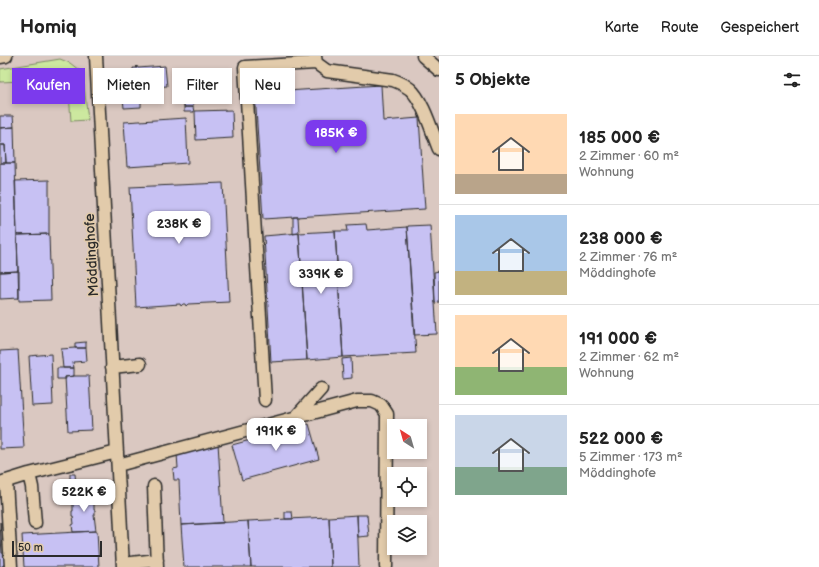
<!DOCTYPE html>
<html lang="de">
<head>
<meta charset="utf-8">
<style>
  body { margin:0; font-family:"Balsamiq Sans",sans-serif; background:#f6f6f6; color:#222; height:100vh; display:flex; flex-direction:column; font-size:15px; white-space:nowrap }
  * { box-sizing:border-box; margin:0 }
  p { font-size:13px; color:#767676 }
  .icon { flex:none; width:22px; height:22px; fill:none; stroke:currentColor; stroke-width:2; stroke-linecap:round; stroke-linejoin:round }
  .map { position:relative; flex:1; overflow:hidden }
  .panel { display:flex; flex-direction:column; background:#fff; width:380px }
  .panel>* { flex:none }
  .top-card { position:absolute; left:12px; top:12px; width:367px; height:36px; display:flex; gap:8px }
  .needle { width:26px; rotate:323deg }
  .tools { position:absolute; left:387px; top:363px; display:grid; gap:8px }
  .tools a { display:grid; place-items:center; width:40px; height:40px; border-radius:0px; background:#fff; box-shadow:0 2px 6px #0003; font-size:20px }
  .scale { position:absolute; left:12px; bottom:10px; width:90px; box-sizing:border-box; padding-left:4px; border:2px solid #2b2b2b; border-top:0; font-size:11px; line-height:14px; white-space:nowrap; color:#2b2b2b; -webkit-text-stroke:3px #e2cbab; paint-order:stroke }
  .price { position:absolute; translate:-50% -34px; padding:0 9px; border-radius:8px; background:#fff; color:#222; font-size:13px; line-height:26px; filter:drop-shadow(0 1px 2px #0008) }
  .price::after { content:''; position:absolute; left:50%; top:24px; width:12px; height:9px; margin-left:-6px; background:inherit; clip-path:polygon(0 0,100% 0,50% 100%) }
  .price.selected { background:#7c3aed; color:#fff }
  ul { padding:0; list-style:none }
  li { display:flex; align-items:center; gap:12px; height:100px; padding:0 16px }
  li+li { border-top:1px solid #e0e0e0 }
  li span { display:grid; place-items:center; flex:none; width:112px; height:80px; border-radius:0px; color:#555 }
  li>.icon { margin-inline-start:auto }
  span .icon { width:48px; height:48px; fill:#fffc; stroke-width:1 }
  li b { font-size:17px }
  h2 { display:flex; justify-content:space-between; align-items:center; height:48px; padding:0 16px; font-size:17px }
  .chip { padding:0 14px; border-radius:0px; background:#fff; box-shadow:0 2px 6px #0003; font-size:14px; line-height:36px }
  .chip.selected { background:#7c3aed; color:#fff }
  header { display:flex; align-items:center; gap:24px; box-sizing:border-box; height:56px; padding:0 20px; background:#fff; border-bottom:1px solid #e0e0e0 }
  header strong { font-size:19px }
  nav { display:flex; gap:22px; margin-inline-start:auto; font-size:14px }
  main { display:flex; flex:1; min-height:0 }
  .map>svg:first-child { display:block }
  .green { fill:#cce89f; stroke:#7c8a65 }
  .building { fill:#c7c1f3; stroke:#2b2b2b }
  .lines { fill:none; stroke-linecap:round; stroke-linejoin:round }
  .minor-casing { stroke:#2b2b2b; stroke-width:15 }
  .minor { stroke:#e2cbab; stroke-width:12 }
  .labels { text-anchor:middle; stroke-width:3; stroke-linejoin:round; paint-order:stroke }
  .street-label { font-size:14px; fill:#2b2b2b; stroke:#e2cbab }
</style>
</head>
<body>
<header>
<strong>Homiq</strong>
<nav><a>Karte</a><a>Route</a><a>Gespeichert</a></nav>
</header>
<main>
<div class="map">
<svg width="439" height="511" viewBox="0 0 439 511">
  <rect width="100%" height="100%" fill="#dac8c1"/>
  <filter id="ink" filterUnits="userSpaceOnUse"><feTurbulence type="fractalNoise" baseFrequency=".025" numOctaves="2"/><feDisplacementMap in="SourceGraphic" scale="8" xChannelSelector="R" yChannelSelector="G"/><feConvolveMatrix kernelMatrix="1 2 1 2 8 2 1 2 1" color-interpolation-filters="sRGB"/></filter>
  <g filter="url(#ink)">
    <!-- green -->
    <path class="green" d="M 60,3 L 70,7 L 79,14 L 84,30 L 88,64 L 71,65 L 68,23 L 0,26 L 0,13 Z"/>
    <!-- building -->
    <path class="building" d="M 137,10 L 138,12 L 165,10 L 167,30 L 140,32 L 140,31 L 134,32 L 133,12 L 137,12 L 136,11 Z
      M 381,29 L 383,65 L 419,62 L 425,153 L 263,163 L 255,37 Z
      M 140,31 L 140,38 L 143,38 L 143,42 L 141,43 L 141,51 L 124,52 L 122,32 Z
      M 193,45 L 193,51 L 184,51 L 183,46 Z
      M 184,51 L 193,51 L 194,56 L 184,56 Z
      M 232,54 L 233,82 L 196,84 L 195,55 Z
      M 0,60 L 13,60 L 14,71 L 0,72 Z
      M 186,62 L 188,107 L 127,111 L 124,66 Z
      M 14,71 L 15,107 L 6,107 L 5,89 L 0,89 L 0,72 Z
      M 0,89 L 5,89 L 6,107 L 0,107 Z
      M 0,107 L 15,107 L 18,215 L 0,216 Z
      M 49,124 L 49,178 L 17,179 L 15,125 Z
      M 223,127 L 229,246 L 188,248 L 186,250 L 185,248 L 183,248 L 181,250 L 180,248 L 136,251 L 130,131 Z
      M 293,161 L 298,161 L 299,177 L 293,178 Z
      M 366,168 L 367,174 L 407,171 L 416,297 L 343,301 L 335,175 L 348,175 L 347,169 Z
      M 430,169 L 437,278 L 414,279 L 407,170 Z
      M 335,175 L 343,301 L 307,304 L 299,177 Z
      M 299,177 L 307,304 L 271,306 L 264,180 Z
      M 49,178 L 51,244 L 19,245 L 17,179 Z
      M 19,215 L 19,242 L 0,243 L 0,216 Z
      M 439,215 L 439,246 L 435,247 L 434,216 Z
      M 86,286 L 86,292 L 75,292 L 75,287 Z
      M 75,292 L 86,292 L 87,305 L 73,306 L 74,312 L 63,312 L 61,293 Z
      M 18,294 L 24,392 L 0,393 L 0,295 Z
      M 51,298 L 53,349 L 32,350 L 29,300 Z
      M 351,302 L 352,322 L 343,323 L 342,303 Z
      M 57,312 L 74,312 L 74,320 L 65,321 L 66,323 L 57,323 Z
      M 74,320 L 89,320 L 92,374 L 68,375 L 65,321 Z
      M 309,368 L 319,403 L 242,424 L 232,389 Z
      M 218,387 L 223,467 L 181,469 L 179,424 L 174,424 L 173,413 L 178,412 L 177,398 Z
      M 70,418 L 75,418 L 76,428 L 70,429 Z
      M 94,438 L 95,446 L 94,446 L 94,454 L 95,454 L 95,459 L 94,459 L 96,475 L 73,476 L 72,469 L 74,468 L 73,460 L 72,460 L 72,455 L 73,455 L 73,447 L 71,447 L 71,439 Z
      M 285,456 L 292,456 L 293,463 L 285,463 Z
      M 357,459 L 367,459 L 369,480 L 358,481 Z
      M 357,459 L 359,511 L 331,511 L 329,461 Z
      M 329,461 L 331,511 L 251,511 L 248,465 Z
      M 248,465 L 251,511 L 184,511 L 181,469 Z
      M 0,466 L 2,497 L 7,498 L 5,509 L 3,509 L 3,510 L 0,511 Z
      M 97,475 L 99,511 L 24,511 L 22,479 Z"/>
    <g class="lines">
      <!-- minor casing -->
      <g class="minor-casing">
        <path id="minor" d="M 96,0 L 123,511
          M 315,0 L 316,7 L 327,15 L 393,24 C 399,26 405,29 410,33 C 423,44 432,76 439,93
          M 423,0 L 439,14
          M 0,1 L 6,0
          M 112,311 L 140,308
          M 265,344 L 245,11 L 316,7
          M 295,362 L 321,333
          M 118,409 L 357,345 L 372,345 L 381,349 L 387,358 L 386,511
          M 29,418 L 32,431 L 35,467
          M 6,425 L 11,511
          M 0,427 L 29,418 L 117,396
          M 154,430 L 157,511
          M 123,508 L 157,504"/>
      </g>
      <!-- minor -->
      <use href="#minor" class="minor"/>
    </g>
  </g>
  <g class="labels">
    <!-- street labels -->
    <g class="street-label">
      <text transform="translate(91 199) rotate(-93)" y="5">Möddinghofe</text>
    </g>
  </g>
</svg>
<div class="tools">
<a><svg class="needle" viewBox="-14 -14 28 28"><path d="M0-13l5 13h-10z" fill="#e53935"/><path d="M0 13l5-13h-10z" fill="#767676"/></svg></a>
<a><svg class="icon" aria-label="locate" viewBox="0 0 24 24"><circle cx="12" cy="12" r="6"/><path d="M12 2v4M12 18v4M2 12h4M18 12h4"/></svg></a>
<a><svg class="icon" aria-label="layers" viewBox="0 0 24 24"><path d="M12 4l9 5-9 5-9-5zM3 14l9 5 9-5"/></svg></a>
</div>
<div class="scale">50 m</div>
<b class="price selected" style="left:336px;top:98px">185K €</b>
<b class="price" style="left:179px;top:189px">238K €</b>
<b class="price" style="left:321px;top:239px">339K €</b>
<b class="price" style="left:276px;top:396px">191K €</b>
<b class="price" style="left:84px;top:457px">522K €</b>
<div class="top-card">
<a class="chip selected">Kaufen</a>
<a class="chip">Mieten</a>
<a class="chip">Filter</a>
<a class="chip">Neu</a>
</div>
</div>
<section class="panel">
<h2>5 Objekte<svg class="icon" aria-label="filters" viewBox="0 0 24 24"><path d="M4 7h16M4 17h16"/><circle cx="9" cy="7" r="2"/><circle cx="15" cy="17" r="2"/></svg></h2>
<ul>
<li><span style="background:linear-gradient(#ffd9b3 75%,#b9a48a 0)"><svg class="icon" aria-label="home" viewBox="0 0 24 24"><path d="M3 11l9-7 9 7M6 9v11h12V9"/></svg></span><div><b>185 000 €</b><p>2 Zimmer · 60 m²</p><p>Wohnung</p></div></li>
<li><span style="background:linear-gradient(#a9c7e8 70%,#c2b280 0)"><svg class="icon" aria-label="home" viewBox="0 0 24 24"><path d="M3 11l9-7 9 7M6 9v11h12V9"/></svg></span><div><b>238 000 €</b><p>2 Zimmer · 76 m²</p><p>Möddinghofe</p></div></li>
<li><span style="background:linear-gradient(#ffd9b3 65%,#8fb573 0)"><svg class="icon" aria-label="home" viewBox="0 0 24 24"><path d="M3 11l9-7 9 7M6 9v11h12V9"/></svg></span><div><b>191 000 €</b><p>2 Zimmer · 62 m²</p><p>Wohnung</p></div></li>
<li><span style="background:linear-gradient(#c9d6e8 65%,#7fa58c 0)"><svg class="icon" aria-label="home" viewBox="0 0 24 24"><path d="M3 11l9-7 9 7M6 9v11h12V9"/></svg></span><div><b>522 000 €</b><p>5 Zimmer · 173 m²</p><p>Möddinghofe</p></div></li>
</ul>
</section>
</main>
</body>
</html>
